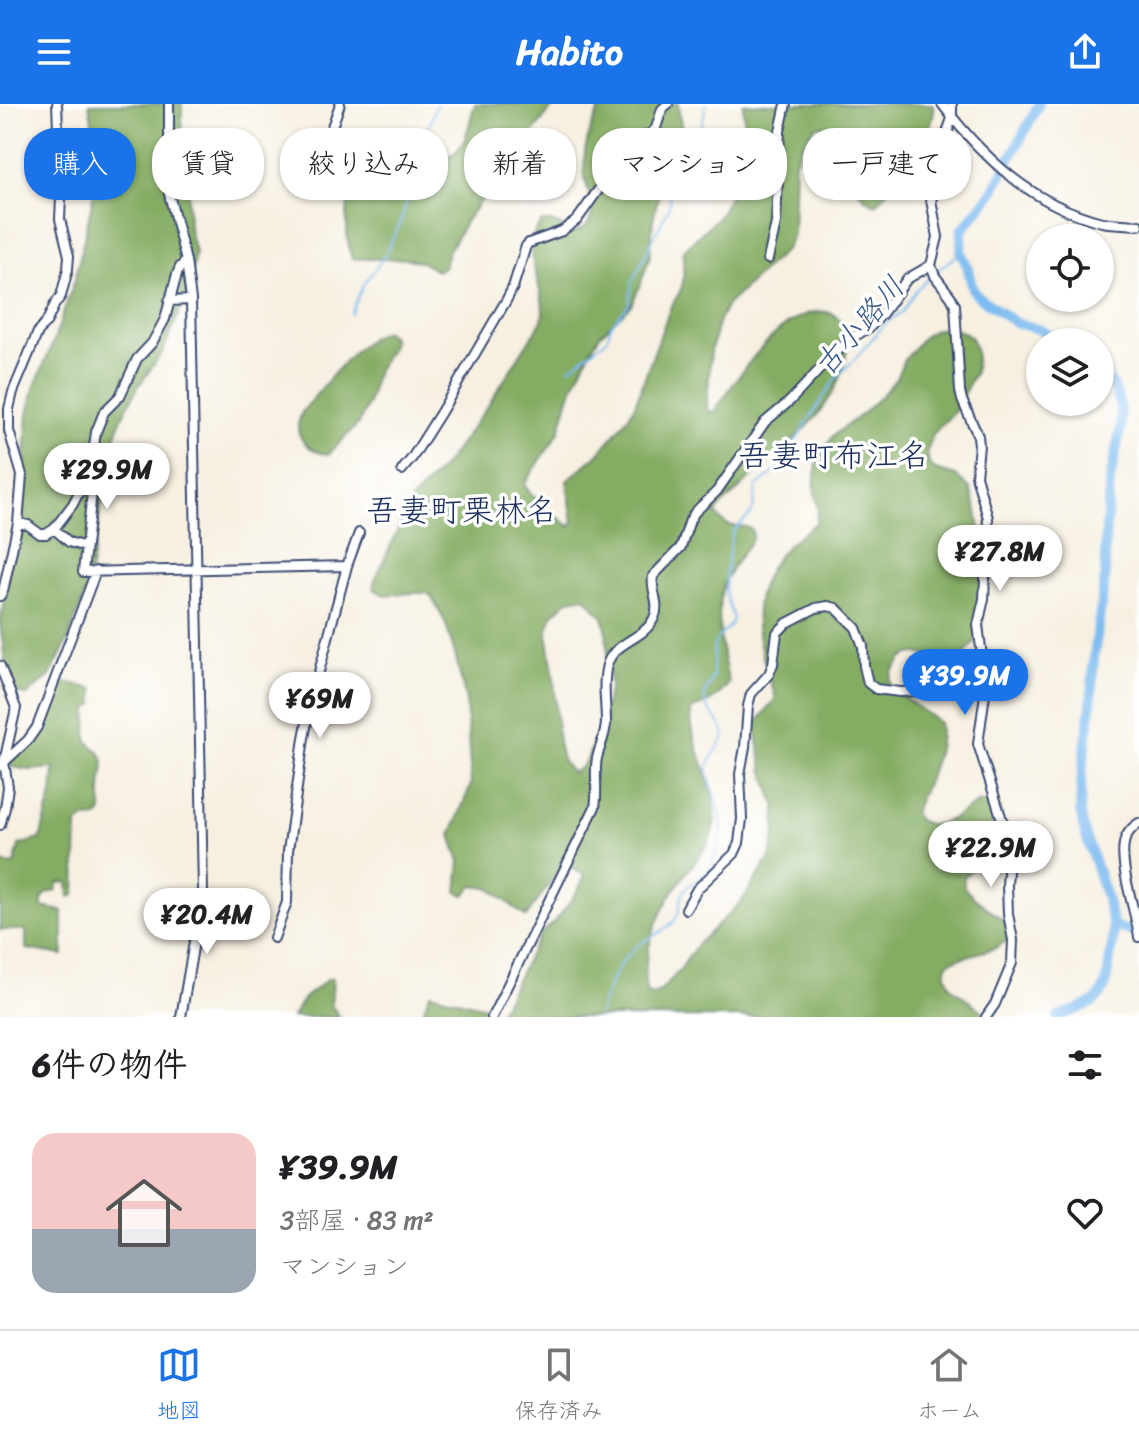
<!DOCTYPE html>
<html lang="ja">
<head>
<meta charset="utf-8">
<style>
  body { margin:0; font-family:Sriracha,"Klee One",sans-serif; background:#f2f2f2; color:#202124; height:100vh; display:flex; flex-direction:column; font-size:30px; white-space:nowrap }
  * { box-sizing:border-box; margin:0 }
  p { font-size:26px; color:#757577 }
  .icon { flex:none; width:44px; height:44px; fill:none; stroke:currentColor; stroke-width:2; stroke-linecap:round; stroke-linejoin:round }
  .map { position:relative; height:913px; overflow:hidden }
  .side { display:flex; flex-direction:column; background:#fff; flex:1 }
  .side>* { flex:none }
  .guide { position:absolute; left:24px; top:24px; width:1092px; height:72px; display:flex; gap:16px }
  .tools { position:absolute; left:1026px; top:120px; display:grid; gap:16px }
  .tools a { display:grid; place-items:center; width:88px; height:88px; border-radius:50%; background:#fff; box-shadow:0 2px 6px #0004; font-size:40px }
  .price { position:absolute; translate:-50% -68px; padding:0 18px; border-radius:28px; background:#fff; color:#222; font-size:26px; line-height:52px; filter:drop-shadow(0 2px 4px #0008) }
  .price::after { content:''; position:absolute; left:50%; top:48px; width:24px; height:18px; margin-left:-12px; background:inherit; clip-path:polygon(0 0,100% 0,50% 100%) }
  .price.on { background:#1a73e8; color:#fff }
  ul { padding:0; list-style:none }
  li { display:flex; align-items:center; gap:24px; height:200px; padding:0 32px }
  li+li { border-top:2px solid #e0e0e0 }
  li span { display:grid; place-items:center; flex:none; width:224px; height:160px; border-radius:24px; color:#555 }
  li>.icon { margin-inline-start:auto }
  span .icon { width:96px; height:96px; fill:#fffc; stroke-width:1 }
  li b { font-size:34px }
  h2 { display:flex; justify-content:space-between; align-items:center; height:96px; padding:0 32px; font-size:34px }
  .tag { padding:0 28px; border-radius:32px; background:#fff; box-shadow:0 2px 6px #0004; font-size:28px; line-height:72px }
  .tag.on { background:#1a73e8; color:#fff }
  header { display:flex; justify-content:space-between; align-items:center; height:104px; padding:0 32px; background:#1a73e8; color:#fff; font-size:36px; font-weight:800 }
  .dock { display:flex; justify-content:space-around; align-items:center; height:112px; border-top:2px solid #e0e0e0; background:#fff; font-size:22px; color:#757577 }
  .dock a { display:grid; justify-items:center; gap:4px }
  .dock .on { color:#1a73e8 }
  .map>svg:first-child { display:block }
  .forest { fill:#84ac62; stroke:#506e60; stroke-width:2; fill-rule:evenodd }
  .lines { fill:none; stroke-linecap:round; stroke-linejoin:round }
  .stream { stroke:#7dbbf0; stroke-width:2 }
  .river { stroke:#7dbbf0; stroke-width:10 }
  .minor-casing { stroke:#3c4c72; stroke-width:12 }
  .minor { stroke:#fff; stroke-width:8 }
  .labels { text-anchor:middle; stroke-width:7; stroke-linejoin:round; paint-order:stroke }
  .water-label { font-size:30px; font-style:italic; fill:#38598a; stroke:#fff }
  .quarter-label { font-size:32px; fill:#1b2f5e; stroke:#fff }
</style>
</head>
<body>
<header><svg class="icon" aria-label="menu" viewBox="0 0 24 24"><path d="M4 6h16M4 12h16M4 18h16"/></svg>Habito<svg class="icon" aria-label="share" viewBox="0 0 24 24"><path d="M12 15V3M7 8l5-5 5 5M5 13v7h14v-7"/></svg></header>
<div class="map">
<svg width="1139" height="913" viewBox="0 0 1139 913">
  <rect width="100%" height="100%" fill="#fff"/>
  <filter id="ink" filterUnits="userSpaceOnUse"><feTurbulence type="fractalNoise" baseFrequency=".0125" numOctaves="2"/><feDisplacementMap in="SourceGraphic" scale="16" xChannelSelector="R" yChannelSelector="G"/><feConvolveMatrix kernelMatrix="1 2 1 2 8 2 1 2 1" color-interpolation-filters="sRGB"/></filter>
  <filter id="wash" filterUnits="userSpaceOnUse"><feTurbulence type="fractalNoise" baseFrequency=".006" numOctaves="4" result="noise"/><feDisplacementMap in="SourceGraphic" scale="32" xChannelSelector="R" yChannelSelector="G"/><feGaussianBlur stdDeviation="1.8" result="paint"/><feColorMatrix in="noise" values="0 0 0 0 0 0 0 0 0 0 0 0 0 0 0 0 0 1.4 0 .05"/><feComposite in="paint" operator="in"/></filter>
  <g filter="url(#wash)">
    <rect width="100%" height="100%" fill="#f7f0e1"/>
    <!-- forest -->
    <path class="forest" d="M 89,0 L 182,0 L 182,31 L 188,86 L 189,124 L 195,149 L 190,183 L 162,249 L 138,283 L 122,313 L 110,349 L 88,482 L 67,538 L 50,572 L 27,591 L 20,590 L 14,584 L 5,557 L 0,519 L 22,391 L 28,310 L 34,284 L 53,239 L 75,175 L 92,99 L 98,54 Z
      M 475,0 L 555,0 L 467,115 L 449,146 L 444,162 L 437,167 L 421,158 L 409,155 L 352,155 C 348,142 346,125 347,111 C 348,88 359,33 388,32 C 409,31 429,46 448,52 C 467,47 469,17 475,0 Z
      M 602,0 L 678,0 L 682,26 L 681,41 L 671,69 L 658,93 L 653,116 L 650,152 L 640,182 L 631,201 L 600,231 L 591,246 L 570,290 L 559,328 L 524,381 L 533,392 L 570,423 L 573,418 L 567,377 L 597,351 L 622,322 L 634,303 L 671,202 C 690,176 681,173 684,146 L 719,112 L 730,90 L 736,64 L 746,47 L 743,0 L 933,0 C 933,2 934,11 933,13 C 929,32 890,85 876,100 C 851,94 840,46 828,26 L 822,21 L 815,23 L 803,40 L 795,57 L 793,130 L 786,145 L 727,201 L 718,219 L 711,247 L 707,299 L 707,305 L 712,308 L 715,306 C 733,281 750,254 772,233 C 787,218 818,198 837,213 C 851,223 848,244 844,258 C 831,317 776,347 736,388 C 729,395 719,401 716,410 C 732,431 737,416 752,426 L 753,434 C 744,448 731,462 725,477 C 713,505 722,551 729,579 C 720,593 707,600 691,606 C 689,647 725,688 713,726 C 707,748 688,764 676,783 C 656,813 641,852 646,888 L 652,891 L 660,888 L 680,866 L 696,842 L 741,798 L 771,752 L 775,732 L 776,704 L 763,664 L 755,621 L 776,594 C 757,537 740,491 787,442 C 795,433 807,427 816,419 L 818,405 L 814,383 L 817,359 L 833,332 L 864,308 L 881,292 L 896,275 L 903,258 L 922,234 L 934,226 L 947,223 L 965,229 L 971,234 L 976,248 L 975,268 L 955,307 L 933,330 L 927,348 L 929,360 L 935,366 L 956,372 L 970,384 L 977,407 L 983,447 L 981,519 L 976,537 L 963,552 L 951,556 L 917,549 L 909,550 L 902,555 L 892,568 L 890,579 L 899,590 L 939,618 C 944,648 924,681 914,708 L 918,716 L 930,721 L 938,720 L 952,715 L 977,699 L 991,697 L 1000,704 L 1003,727 L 992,743 L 964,773 L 964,783 C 977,800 996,808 1011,823 L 1011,834 L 995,844 L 957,855 L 949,858 L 946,863 L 946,871 L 951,883 L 985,909 L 987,913 L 497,913 L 540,830 C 559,816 575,793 585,772 L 570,763 L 555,772 L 526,813 L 490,784 L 472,782 L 465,791 L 457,788 L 460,758 L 451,731 L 471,680 L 466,597 L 455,550 L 445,518 L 431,492 L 427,489 L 415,489 L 384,491 L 374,485 L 374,478 L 412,395 L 444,362 L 489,300 L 542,216 C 549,185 515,146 542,118 L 551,118 L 576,128 C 603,119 587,91 585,73 C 584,65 584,55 585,47 C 588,30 594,16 602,0 ZM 577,493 L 586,494 L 603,513 L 606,524 L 610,582 L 600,620 L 587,655 L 581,663 L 572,669 L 562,656 L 558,638 L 554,574 L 547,529 L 553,510 L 567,497 Z
      M 385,227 L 392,233 L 392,241 L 376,269 L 368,300 L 359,319 L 329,350 C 314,350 297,338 298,320 C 298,319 302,309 302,308 C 321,286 359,234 385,227 Z
      M 60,577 L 94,585 L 94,600 L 88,605 L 87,637 C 114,658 101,659 101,688 C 100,695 103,701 102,708 L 97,714 L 84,715 L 77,721 L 75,791 L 69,793 L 68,778 L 58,779 L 56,787 L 47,789 L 42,796 L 42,803 L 63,807 L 63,851 L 26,845 L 26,826 L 0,826 L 0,759 L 14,761 L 19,741 L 40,735 L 52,690 L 54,664 L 31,666 L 10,663 L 10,657 L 34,634 L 50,604 Z
      M 328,875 L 333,875 L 331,901 L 340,913 L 292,913 L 304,894 Z
      M 430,889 L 489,904 L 484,913 L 421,913 Z"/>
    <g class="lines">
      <!-- stream -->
      <path class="stream" d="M 938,166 L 961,148
        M 351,210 L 363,181 L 384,153 L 400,120 L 435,3 L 437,0
        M 570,264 L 607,235 L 611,221 L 629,200 L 632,178 L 669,103 L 670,91 L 665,73 C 671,65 679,63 685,56 C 699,39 702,21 706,0
        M 598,913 C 606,888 617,855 640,840 C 652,832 666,827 675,816 C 682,808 678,796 684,787 C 689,778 701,777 707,768 C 711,763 713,757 715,751 C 726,724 723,714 713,687 C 711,680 707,671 708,663 C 711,652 721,642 725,631 L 722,623 L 707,603 L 704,592 L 713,573 L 714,542 L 717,535 L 731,520 L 733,514 L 725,488 L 727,461 L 732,431 L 734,426 L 751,410 L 754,402 L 756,383 L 786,359 L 795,338 L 835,275 L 855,255 L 884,221 L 903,207 L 916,186 L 933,170"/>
      <!-- river -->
      <path class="river" d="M 1039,0 L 992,89 L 962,126 L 961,148 L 967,162 L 973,186 L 979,193 L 1016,219 L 1041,226 L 1059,238
        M 1113,822 L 1139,830
        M 1058,913 L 1092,899 L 1100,892 L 1106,880 L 1113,836 L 1113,822 L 1106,793 L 1084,726 L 1080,707 L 1082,668 L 1091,603 L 1094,552 L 1105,473 L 1105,437 L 1110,376 L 1121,322 L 1120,304 L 1117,292 L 1113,281 L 1100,267"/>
    </g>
  </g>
  <g filter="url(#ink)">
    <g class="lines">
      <!-- minor casing -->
      <g class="minor-casing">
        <path id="minor" d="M 169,0 L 169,90 L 186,157 L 191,196 L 203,786 L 181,913
          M 942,0 C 984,55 1033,101 1102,118 C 1114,120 1127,120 1139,121
          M 952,0 L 952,14 L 948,26 L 945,67 L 931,96 L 938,133 L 931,161 L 935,172 L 951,193 L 955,201 L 960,287 L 962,296 L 978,332 L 979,341 L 976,372 L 988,414 L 984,495 L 978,521 L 986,583 L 978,640 L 1010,741 L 1007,781 L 1008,810 L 1013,836 L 1012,859 L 995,900 L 986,913
          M 321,54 L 340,0
          M 768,155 L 776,119 L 780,27 L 786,0
          M 169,197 L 191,196
          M 91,364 L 93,380 L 83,468 L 347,462
          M 402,366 L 412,354 L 441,308 L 507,195 L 513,183 L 526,142 L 529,139 L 562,127 L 577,116 L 633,37 L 650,30 L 656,24 L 662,5 L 668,0
          M 18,419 L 28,421 L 40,430 L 46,430 L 54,425 L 73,400 L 91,364 L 96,328 L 104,308 L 120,292 L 137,255 L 152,239 L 165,215 L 177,170 L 180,163 L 186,157
          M 54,425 L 69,438 L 85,443
          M 0,492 L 3,487 L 18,419 L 22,371 L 9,327 L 9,305 L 13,288 L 38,228 L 47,217 L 55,200 L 61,192 L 68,165 L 69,152 L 60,115 L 61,94 L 57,0
          M 0,562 L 16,604 L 4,658 L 8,683 L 5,704 L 0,721
          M 0,662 L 28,636 L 37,623 L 96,467
          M 1139,719 C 1134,722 1129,727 1126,733 C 1116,755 1136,807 1139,833
          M 686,805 L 697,785 L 734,750 L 739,739 L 742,715 L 740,670 L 745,643 L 748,602 L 751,590 L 769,570 L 773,560 L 777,529 L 787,519 L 816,504 L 828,502 L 836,504 L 856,524 L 863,542 L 864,562 L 868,579 L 876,585 L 900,588 L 941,586 L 962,578 L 985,566
          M 274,834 L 287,798 L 288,747 L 304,634 L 311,598 L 347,462 L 359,429
          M 492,913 L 595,703 C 598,687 594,668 597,654 C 600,642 606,630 606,618 C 606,599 602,579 607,561 C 613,538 645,535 654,514 C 661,499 650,486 653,472 L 681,443 L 690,416 L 695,408 L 717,387 L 765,318 L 790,297 L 834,250 L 852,234 L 870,223 L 882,210 L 907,175 L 931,161"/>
      </g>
      <!-- minor -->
      <use href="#minor" class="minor"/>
    </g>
  </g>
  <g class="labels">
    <!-- water labels -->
    <g class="water-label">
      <text transform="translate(859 222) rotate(-49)" y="10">古小路川</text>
    </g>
    <!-- quarter labels -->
    <g class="quarter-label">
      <text x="834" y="362">吾妻町布江名</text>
      <text x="462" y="417">吾妻町栗林名</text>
    </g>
  </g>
</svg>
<div class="tools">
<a><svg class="icon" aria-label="locate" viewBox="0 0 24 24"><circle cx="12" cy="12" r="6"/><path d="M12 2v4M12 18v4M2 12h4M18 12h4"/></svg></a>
<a><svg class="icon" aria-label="layers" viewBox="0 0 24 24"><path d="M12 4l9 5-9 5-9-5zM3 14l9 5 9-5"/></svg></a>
</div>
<b class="price" style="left:107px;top:407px">¥29.9M</b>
<b class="price" style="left:1000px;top:489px">¥27.8M</b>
<b class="price on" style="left:965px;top:613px">¥39.9M</b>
<b class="price" style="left:320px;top:636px">¥69M</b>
<b class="price" style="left:991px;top:785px">¥22.9M</b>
<b class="price" style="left:207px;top:852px">¥20.4M</b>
<div class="guide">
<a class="tag on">購入</a>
<a class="tag">賃貸</a>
<a class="tag">絞り込み</a>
<a class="tag">新着</a>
<a class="tag">マンション</a>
<a class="tag">一戸建て</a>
</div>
</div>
<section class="side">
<h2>6件の物件<svg class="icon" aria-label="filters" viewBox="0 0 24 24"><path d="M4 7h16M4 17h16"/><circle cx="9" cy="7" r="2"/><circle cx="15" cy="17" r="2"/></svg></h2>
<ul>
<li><span style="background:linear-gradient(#f6c9c9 60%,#9aa5b1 0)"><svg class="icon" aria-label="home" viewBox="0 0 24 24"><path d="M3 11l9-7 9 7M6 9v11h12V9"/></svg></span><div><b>¥39.9M</b><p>3部屋 · 83 m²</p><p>マンション</p></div><svg class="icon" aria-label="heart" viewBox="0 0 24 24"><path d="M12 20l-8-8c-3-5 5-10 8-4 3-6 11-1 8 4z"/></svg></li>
</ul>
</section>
<nav class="dock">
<a class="on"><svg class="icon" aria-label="map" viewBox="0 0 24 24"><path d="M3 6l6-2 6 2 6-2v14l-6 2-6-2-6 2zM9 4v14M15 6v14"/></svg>地図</a>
<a><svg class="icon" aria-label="saved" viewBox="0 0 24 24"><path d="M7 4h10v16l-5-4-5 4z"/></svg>保存済み</a>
<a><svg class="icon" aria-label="home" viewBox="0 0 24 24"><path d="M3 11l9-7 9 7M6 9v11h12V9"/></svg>ホーム</a>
</nav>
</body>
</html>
